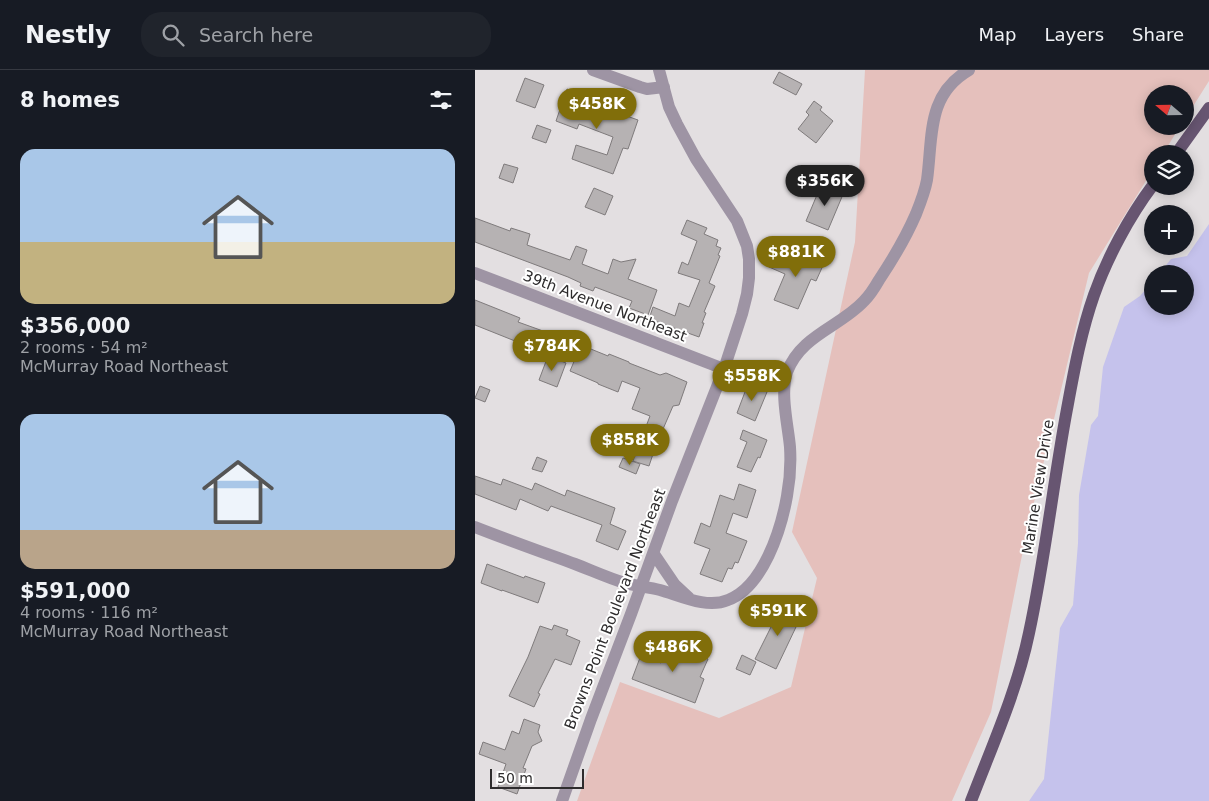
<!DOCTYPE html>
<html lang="en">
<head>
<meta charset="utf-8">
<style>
  body { margin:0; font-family:"DejaVu Sans",sans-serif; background:#20242c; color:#f1f3f6; height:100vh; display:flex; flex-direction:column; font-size:19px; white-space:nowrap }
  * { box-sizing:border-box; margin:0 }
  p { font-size:16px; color:#9ea1a6 }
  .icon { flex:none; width:28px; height:28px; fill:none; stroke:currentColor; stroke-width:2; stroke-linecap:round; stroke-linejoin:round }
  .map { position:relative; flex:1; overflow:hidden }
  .details { display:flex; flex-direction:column; background:#171b24; width:475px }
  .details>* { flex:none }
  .needle { width:32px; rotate:290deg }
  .fabs { position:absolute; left:669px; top:15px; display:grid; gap:10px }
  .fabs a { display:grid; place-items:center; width:50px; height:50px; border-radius:50%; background:#171b24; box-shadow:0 2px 12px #0003; font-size:25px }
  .scale { position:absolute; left:15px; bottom:12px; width:94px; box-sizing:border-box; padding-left:5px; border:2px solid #2e2c2d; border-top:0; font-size:14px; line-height:18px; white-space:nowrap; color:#2e2c2d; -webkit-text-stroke:4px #fff; paint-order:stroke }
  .price { position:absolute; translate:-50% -42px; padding:0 11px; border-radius:18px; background:#816e0a; color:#fff; font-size:16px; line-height:32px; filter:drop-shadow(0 1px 2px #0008) }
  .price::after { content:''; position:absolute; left:50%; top:30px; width:15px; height:11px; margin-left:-8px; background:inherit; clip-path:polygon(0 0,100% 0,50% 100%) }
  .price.on { background:#222; color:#fff }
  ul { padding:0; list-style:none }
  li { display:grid; align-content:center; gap:10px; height:265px; padding:0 20px }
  li span { display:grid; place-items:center; height:155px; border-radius:15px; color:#555 }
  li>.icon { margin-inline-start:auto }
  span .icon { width:90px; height:90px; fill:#fffc; stroke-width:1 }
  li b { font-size:21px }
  h2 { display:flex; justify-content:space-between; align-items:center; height:60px; padding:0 20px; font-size:21px }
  header { display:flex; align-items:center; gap:30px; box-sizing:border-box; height:70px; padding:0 25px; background:#171b24; border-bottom:1px solid #363941 }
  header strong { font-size:24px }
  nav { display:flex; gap:28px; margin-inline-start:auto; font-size:18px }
  .search { width:350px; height:45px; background:#20242c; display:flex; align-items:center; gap:12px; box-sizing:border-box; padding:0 18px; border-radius:20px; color:#9ea1a6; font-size:19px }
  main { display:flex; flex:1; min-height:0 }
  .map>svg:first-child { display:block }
  .green { fill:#e5c0bc }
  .water { fill:#c5c2ec }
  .building { fill:#b6b2b3; stroke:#7f7b7c }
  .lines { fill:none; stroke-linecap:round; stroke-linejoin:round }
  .minor { stroke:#9e94a4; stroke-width:12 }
  .major { stroke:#675571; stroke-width:12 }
  .labels { text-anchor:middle; stroke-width:4; stroke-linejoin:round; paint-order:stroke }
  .street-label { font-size:15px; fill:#2e2c2d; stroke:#fff }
</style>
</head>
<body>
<header>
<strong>Nestly</strong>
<div class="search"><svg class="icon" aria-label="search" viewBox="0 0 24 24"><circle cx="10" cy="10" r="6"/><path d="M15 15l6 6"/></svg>Search here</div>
<nav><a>Map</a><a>Layers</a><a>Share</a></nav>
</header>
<main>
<section class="details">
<h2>8 homes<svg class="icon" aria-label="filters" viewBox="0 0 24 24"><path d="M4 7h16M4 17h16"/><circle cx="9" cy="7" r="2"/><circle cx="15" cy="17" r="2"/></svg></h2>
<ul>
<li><span style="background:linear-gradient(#a9c7e8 60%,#c2b280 0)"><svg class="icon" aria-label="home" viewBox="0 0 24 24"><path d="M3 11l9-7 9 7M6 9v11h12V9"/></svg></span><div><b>$356,000</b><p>2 rooms · 54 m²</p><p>McMurray Road Northeast</p></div></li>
<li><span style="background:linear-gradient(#a9c7e8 75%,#b9a48a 0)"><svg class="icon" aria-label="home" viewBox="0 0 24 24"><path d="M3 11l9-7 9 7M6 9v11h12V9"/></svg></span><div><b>$591,000</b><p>4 rooms · 116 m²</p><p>McMurray Road Northeast</p></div></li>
</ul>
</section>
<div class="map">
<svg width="734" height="731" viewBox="0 0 734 731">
  <rect width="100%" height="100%" fill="#e3dfe1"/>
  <!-- green -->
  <path class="green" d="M 390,0 L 734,0 L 734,11 L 710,49 L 710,24 L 678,24 L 678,56 L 705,56 L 688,84 L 678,84 L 677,101 L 614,203 L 550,470 L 516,642 L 477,731 L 102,731 L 145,612 L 244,648 L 316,617 L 342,508 L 317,462 L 380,172 Z"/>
  <!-- water -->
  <path class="water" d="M 734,154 L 734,731 L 554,731 L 569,709 L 585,558 L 598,535 L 603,473 L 604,425 L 616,355 L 623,346 L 628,297 L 649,237 L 665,226 L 677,212 L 678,236 L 710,236 L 710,204 L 684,204 L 696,189 L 712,186 Z"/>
  <!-- building -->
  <path class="building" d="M 304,2 L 327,14 L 321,25 L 298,13 Z
    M 50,8 L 69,15 L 60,38 L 41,31 Z
    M 92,19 L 114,27 L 111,34 L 145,47 L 146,44 L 163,50 L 153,79 L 148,78 L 138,104 L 97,89 L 101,75 L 132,85 L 138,67 L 104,54 L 102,59 L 81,51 Z
    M 339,31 L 347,37 L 345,40 L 358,51 L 341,73 L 323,59 L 334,45 L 331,42 Z
    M 62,55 L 76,60 L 71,73 L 57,68 Z
    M 29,94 L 43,98 L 38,113 L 24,108 Z
    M 347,113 L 369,122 L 353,160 L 331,151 Z
    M 119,118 L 138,126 L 130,145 L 110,137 Z
    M 0,148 L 35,161 L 36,158 L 55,164 L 52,175 L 95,190 L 101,176 L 112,180 L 107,194 L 133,204 L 138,189 L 146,192 L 161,189 L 153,209 L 182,220 L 173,245 L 154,238 L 157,231 L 120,217 L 118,221 L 105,216 L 106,213 L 93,207 L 0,172 Z
    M 212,150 L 232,158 L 229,164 L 243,170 L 241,176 L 246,178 L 243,185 L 245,186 L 234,213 L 240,216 L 229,242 L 231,243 L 227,253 L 229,253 L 224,267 L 174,249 L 178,237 L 200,246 L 204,233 L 214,237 L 225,210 L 203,203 L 207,192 L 213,195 L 222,171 L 206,164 Z
    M 325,181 L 350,191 L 341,211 L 336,209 L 323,239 L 299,230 L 310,204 L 294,197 L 299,186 L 319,194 Z
    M 0,230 L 45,248 L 43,252 L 68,261 L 67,263 L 72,265 L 63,289 L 42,281 L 45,273 L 0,255 Z
    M 106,275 L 133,286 L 134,284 L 154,292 L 154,293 L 185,305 L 191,303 L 212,312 L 204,335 L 198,336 L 185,366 L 184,366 L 174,396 L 158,391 L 175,346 L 157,339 L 165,318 L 147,311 L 143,322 L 123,314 L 123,313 L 95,301 Z
    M 73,286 L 91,293 L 82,317 L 64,310 Z
    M 273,314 L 292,322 L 280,351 L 262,343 Z
    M 5,316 L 15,320 L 10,332 L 0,328 Z
    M 268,360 L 292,370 L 285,388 L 283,387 L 276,402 L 262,397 L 272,372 L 265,369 Z
    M 62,387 L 72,391 L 67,402 L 57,399 Z
    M 148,388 L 165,394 L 161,404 L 144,397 Z
    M 0,406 L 26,415 L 28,409 L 57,420 L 60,413 L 90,426 L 92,420 L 140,438 L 135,454 L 151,461 L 143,480 L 121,471 L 127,455 L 76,436 L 73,441 L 45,429 L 41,440 L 0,424 Z
    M 264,414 L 281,420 L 272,448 L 258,443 L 251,463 L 272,471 L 263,493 L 260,492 L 257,499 L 253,498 L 247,512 L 225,504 L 235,479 L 219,473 L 226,453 L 235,457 L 245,425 L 259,430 Z
    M 12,494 L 49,508 L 50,506 L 70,513 L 63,533 L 27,520 L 27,521 L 6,513 Z
    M 309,531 L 323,538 L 315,554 L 321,557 L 301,599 L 280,589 Z
    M 79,555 L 93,560 L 91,565 L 105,571 L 96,595 L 80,589 L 63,623 L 65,624 L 59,637 L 34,626 L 53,587 L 65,556 L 77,560 Z
    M 194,574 L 233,589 L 225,607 L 229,609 L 220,633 L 157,609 L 166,585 L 186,593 Z
    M 267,585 L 281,592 L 275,605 L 261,599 Z
    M 49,649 L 65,655 L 63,662 L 67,671 L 57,676 L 48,698 L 51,699 L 42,724 L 23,717 L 31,694 L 4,684 L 8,672 L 30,680 L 37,661 L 44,664 Z"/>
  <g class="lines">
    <!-- minor -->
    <path class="minor" d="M 118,0 L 165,17 L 172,19 L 189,17
      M 0,203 L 249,299
      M 0,457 C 33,470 67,482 100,494 C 116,500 133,508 150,513 C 161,516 173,517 185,520 C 206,526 232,539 253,530 C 288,517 306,460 312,426 C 315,410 316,393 315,377 C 313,355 305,324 312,302 C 326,265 365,257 389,231 C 395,225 400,217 404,210 C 418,189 431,167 441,144 C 445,134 450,121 452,110 C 458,67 451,25 494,0
      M 179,484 L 200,515 L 214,528
      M 87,731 L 116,649 L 156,544 L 197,431 L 249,299 L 267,244 L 272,224 L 274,208 L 274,189 L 272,176 L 262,151 L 221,89 L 202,54 L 194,37 L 184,0"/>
    <!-- major -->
    <path class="major" d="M 701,84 L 734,38
      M 496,731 C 517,676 542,621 554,563 C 570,489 578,414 592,339 C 599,301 606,262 619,225 C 632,188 654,147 678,115"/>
  </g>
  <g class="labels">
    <!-- street labels -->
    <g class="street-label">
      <text transform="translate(130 236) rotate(21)" y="5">39th Avenue Northeast</text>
      <text transform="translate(563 417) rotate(-81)" y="5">Marine View Drive</text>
      <text transform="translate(140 539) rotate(-69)" y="5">Browns Point Boulevard Northeast</text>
    </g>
  </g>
</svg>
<div class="fabs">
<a><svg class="needle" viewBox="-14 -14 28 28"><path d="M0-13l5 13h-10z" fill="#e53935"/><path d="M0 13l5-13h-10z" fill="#9ea1a6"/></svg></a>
<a><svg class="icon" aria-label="layers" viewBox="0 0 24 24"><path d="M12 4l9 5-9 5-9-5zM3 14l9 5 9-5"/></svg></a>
<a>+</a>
<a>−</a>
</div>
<div class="scale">50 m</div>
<b class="price" style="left:122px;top:60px">$458K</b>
<b class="price on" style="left:350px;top:137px">$356K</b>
<b class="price" style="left:321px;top:208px">$881K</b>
<b class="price" style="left:77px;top:302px">$784K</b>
<b class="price" style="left:277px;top:332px">$558K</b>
<b class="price" style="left:155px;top:396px">$858K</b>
<b class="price" style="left:303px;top:567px">$591K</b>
<b class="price" style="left:198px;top:603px">$486K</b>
</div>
</main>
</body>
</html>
